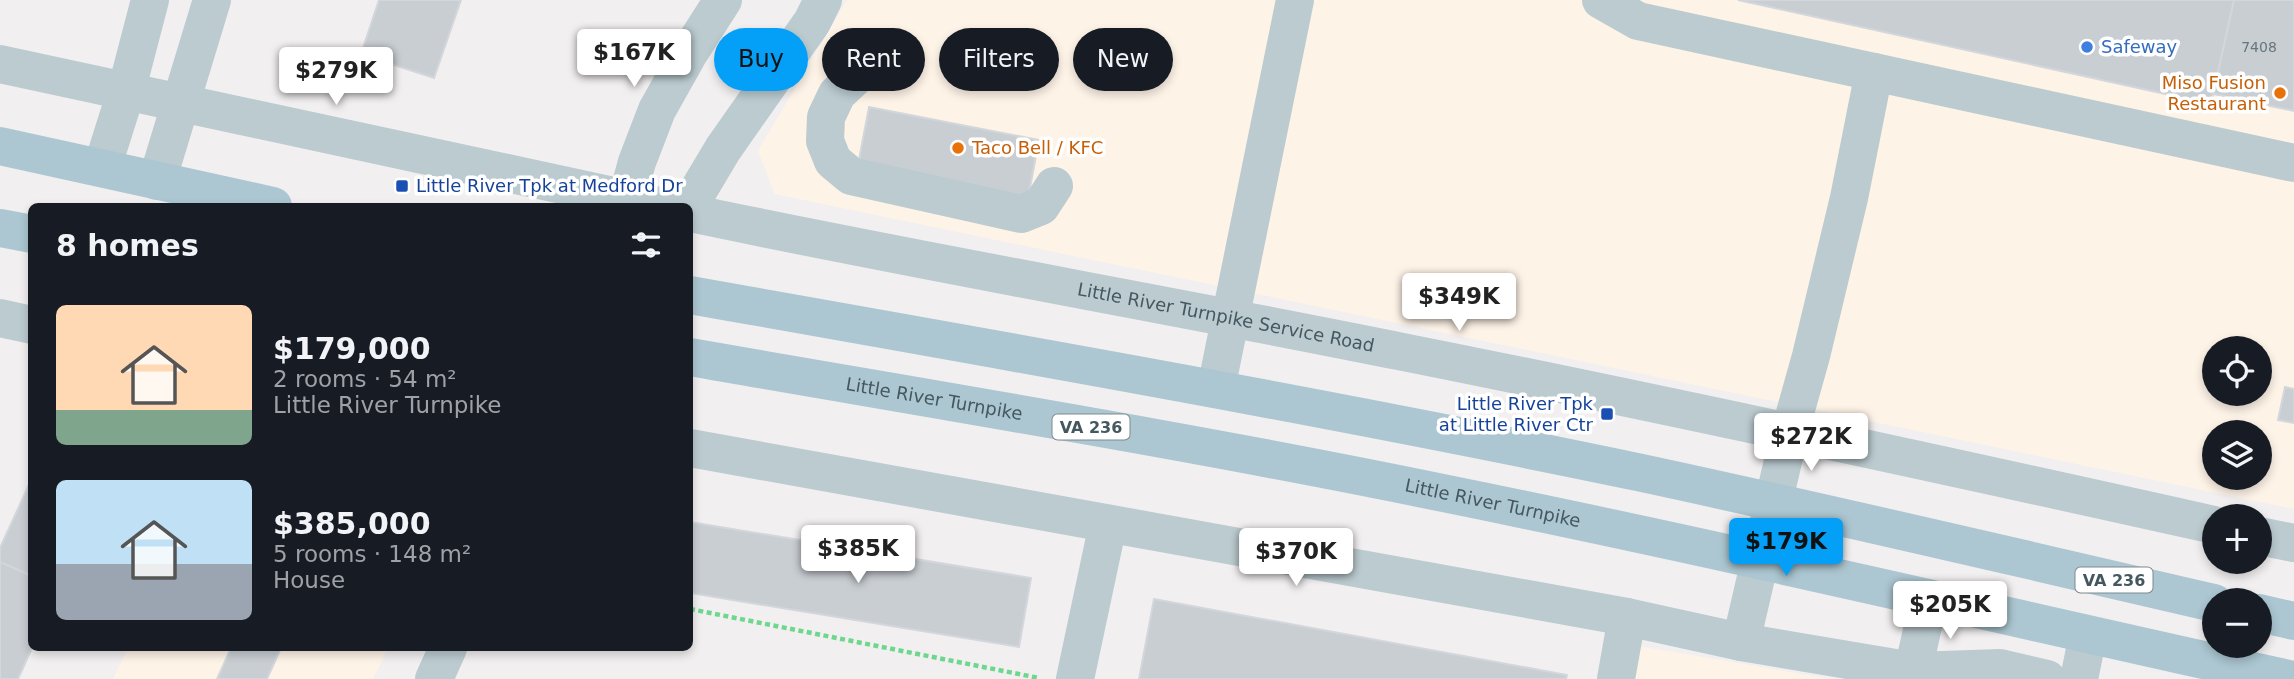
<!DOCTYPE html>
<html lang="en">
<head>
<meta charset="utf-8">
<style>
  body { margin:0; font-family:"DejaVu Sans",sans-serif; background:#20242c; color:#f1f3f6; height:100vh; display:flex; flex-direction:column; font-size:26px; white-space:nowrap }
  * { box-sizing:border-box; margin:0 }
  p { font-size:23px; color:#9ea1a6 }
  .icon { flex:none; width:38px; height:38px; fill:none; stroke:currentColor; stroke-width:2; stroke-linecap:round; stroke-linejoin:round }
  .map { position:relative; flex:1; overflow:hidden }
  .panel { position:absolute; left:28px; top:203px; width:665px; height:448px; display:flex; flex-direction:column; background:#171b24; border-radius:10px; box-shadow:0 4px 10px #0003 }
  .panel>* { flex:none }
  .banner { position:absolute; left:714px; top:28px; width:665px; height:63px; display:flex; gap:14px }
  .buttons { position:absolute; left:2202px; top:336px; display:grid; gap:14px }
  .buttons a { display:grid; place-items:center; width:70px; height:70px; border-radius:50%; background:#171b24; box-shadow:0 4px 10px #0003; font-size:35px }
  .price { position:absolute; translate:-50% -60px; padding:0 16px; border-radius:7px; background:#fff; color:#222; font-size:23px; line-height:46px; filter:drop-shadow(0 2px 4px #0008) }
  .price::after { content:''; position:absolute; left:50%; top:42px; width:21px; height:16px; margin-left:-10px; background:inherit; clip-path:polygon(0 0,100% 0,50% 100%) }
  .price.current { background:#04a0f8; color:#111 }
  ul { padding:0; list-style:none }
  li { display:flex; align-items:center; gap:21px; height:175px; padding:0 28px }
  li span { display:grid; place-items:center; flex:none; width:196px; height:140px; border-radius:10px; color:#555 }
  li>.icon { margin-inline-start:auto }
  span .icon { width:84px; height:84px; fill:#fffc; stroke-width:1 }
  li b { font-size:30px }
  h2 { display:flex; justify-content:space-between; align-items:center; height:84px; padding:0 28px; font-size:30px }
  .tag { padding:0 24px; border-radius:32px; background:#171b24; box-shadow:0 4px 10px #0003; font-size:24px; line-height:63px }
  .tag.current { background:#04a0f8; color:#111 }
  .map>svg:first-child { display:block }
  .commercial { fill:#fef3e7; fill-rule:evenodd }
  .building { fill:#c9ced3; stroke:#d3d7dc; stroke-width:2 }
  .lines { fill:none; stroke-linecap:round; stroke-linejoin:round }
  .path { stroke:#6dd78d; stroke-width:4.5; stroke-dasharray:5 3.5; stroke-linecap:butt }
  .minor { stroke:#bbcbd0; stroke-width:38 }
  .major { stroke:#acc7d2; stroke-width:38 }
  .shop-dot { fill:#3f7fe0; stroke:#fff; stroke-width:2.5 }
  .food-dot { fill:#e8710a; stroke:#fff; stroke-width:2.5 }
  .transit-dot { fill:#1a4fb4; stroke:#fff; stroke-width:2.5 }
  .labels { text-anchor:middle; stroke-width:7; stroke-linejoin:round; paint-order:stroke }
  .number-label { font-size:14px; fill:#66767c }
  .shield { fill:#fff; stroke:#7d8a8f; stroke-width:2 }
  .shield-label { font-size:16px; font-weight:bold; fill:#45585f }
  .shop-label { font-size:18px; fill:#366cbe; stroke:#fff; text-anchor:start }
  .food-label { font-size:18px; fill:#c56008; stroke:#fff; text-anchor:end }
  .transit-label { font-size:18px; fill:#164399; stroke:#fff; text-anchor:start }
  .street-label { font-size:18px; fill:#45585f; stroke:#fff }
</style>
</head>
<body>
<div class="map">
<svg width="2294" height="679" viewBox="0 0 2294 679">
  <rect width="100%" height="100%" fill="#f2eff0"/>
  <!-- commercial -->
  <path class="commercial" d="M 847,0 L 2294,0 L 2294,509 L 775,194 L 758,151 ZM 2214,348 L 2259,348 L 2259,394 L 2214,394 ZM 2214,432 L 2259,432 L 2259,478 L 2214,478 Z
    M 1633,645 L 1831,679 L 1628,679 Z
    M 128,648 L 388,648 L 373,679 L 113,679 Z"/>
  <!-- building -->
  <path class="building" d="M 379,0 L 461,0 L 434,78 L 361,54 Z
    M 1738,0 L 2234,0 L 2211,104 Z
    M 2234,0 L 2294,0 L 2294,111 L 2213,94 Z
    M 869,107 L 1039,140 L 1028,198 L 858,165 Z
    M 2285,387 L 2294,389 L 2294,423 L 2278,420 Z
    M 32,478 L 32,576 L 0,562 L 0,548 Z
    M 690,522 L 1031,578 L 1019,647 L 690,593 Z
    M 0,562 L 32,576 L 32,648 L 18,679 L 0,679 Z
    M 1154,599 L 1567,675 L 1566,679 L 1139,679 Z
    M 231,648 L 281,648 L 267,679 L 217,679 Z"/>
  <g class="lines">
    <!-- path -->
    <path class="path" d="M 690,609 L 1039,678"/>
    <!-- minor -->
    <g class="minor">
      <path d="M 1601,0 L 1638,21 L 2294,163"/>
      <path d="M 872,61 L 837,94 L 826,117 L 825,141 L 833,161 L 851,176 L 1021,214 L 1041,206 L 1054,186"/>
      <path d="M 0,64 L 660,206"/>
      <path d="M 102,168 L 126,92 L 150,0"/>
      <path d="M 157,181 L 212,0"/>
      <path d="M 625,206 L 637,162 L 657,110 L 689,53 L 723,0"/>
      <path d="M 689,206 L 723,149 L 812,22 L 823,0"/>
      <path id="s1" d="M 690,213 C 927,263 1166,304 1403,352 C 1674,406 1944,465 2214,525"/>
      <path d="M 0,318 L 32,325"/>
      <path d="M 1216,389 L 1295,0"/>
      <path d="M 690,448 L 1627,617 L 1741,642 L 1913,671 L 2000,668 L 2047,679"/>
      <path d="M 2259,536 L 2294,543"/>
      <path d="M 1741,642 L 1790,431 L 1811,356 L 1849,198 L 1874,72"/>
      <path d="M 1913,671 L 1929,599"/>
      <path d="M 434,679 L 448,648"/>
      <path d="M 1075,679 L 1108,524"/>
      <path d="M 1616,679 L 1627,617"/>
      <path d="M 2079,679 L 2088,635"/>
    </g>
    <!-- major -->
    <g class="major">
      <path d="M 0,146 L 273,206"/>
      <path d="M 0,228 L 32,234"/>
      <path d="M 690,295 C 1007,351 1326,407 1642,473 C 1833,514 2023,559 2214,603"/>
      <path id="s2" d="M 690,357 C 942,401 1196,442 1448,494 C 1729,551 2008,617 2289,679"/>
      <path d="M 2259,613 L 2294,621"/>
    </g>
  </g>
  <!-- markers -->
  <circle class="shop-dot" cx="2087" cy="47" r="7"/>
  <g class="food-dot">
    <circle cx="2280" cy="93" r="7"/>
    <circle cx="958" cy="148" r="7"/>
  </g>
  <g class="transit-dot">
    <rect x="395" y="179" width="14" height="14" rx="3.5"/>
    <rect x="1600" y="407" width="14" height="14" rx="3.5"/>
  </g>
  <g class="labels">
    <!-- number labels -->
    <g class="number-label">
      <text x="2259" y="52">7408</text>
    </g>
    <!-- shield labels -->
    <g class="shield">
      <rect x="1052.5" y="414.5" width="77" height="25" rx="5"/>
      <rect x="2075.5" y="567.5" width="77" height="25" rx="5"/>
    </g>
    <g class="shield-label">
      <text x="1091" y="433">VA 236</text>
      <text x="2114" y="586">VA 236</text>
    </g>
    <!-- shop labels -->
    <g class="shop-label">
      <text x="2101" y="53">Safeway</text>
    </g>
    <!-- food labels -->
    <g class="food-label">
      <text x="2266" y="89">Miso Fusion<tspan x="2266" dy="21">Restaurant</tspan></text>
      <text x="972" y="154" text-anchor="start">Taco Bell / KFC</text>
    </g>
    <!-- transit labels -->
    <g class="transit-label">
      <text x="416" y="192">Little River Tpk at Medford Dr</text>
      <text x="1593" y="410" text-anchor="end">Little River Tpk<tspan x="1593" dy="21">at Little River Ctr</tspan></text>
    </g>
    <!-- street labels -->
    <g class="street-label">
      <text dy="6" stroke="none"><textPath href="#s1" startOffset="546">Little River Turnpike Service Road</textPath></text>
      <text dy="6" stroke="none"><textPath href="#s2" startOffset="248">Little River Turnpike</textPath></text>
      <text dy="6" stroke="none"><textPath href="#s2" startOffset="816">Little River Turnpike</textPath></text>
    </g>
  </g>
</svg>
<div class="buttons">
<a><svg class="icon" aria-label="locate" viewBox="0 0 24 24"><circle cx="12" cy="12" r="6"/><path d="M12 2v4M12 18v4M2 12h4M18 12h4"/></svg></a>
<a><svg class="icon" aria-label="layers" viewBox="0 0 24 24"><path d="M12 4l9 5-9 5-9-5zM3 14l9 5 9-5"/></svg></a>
<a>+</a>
<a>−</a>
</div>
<b class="price" style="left:634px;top:89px">$167K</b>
<b class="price" style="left:336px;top:107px">$279K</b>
<b class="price" style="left:1459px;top:333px">$349K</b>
<b class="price" style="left:1811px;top:473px">$272K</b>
<b class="price current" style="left:1786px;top:578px">$179K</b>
<b class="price" style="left:858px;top:585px">$385K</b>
<b class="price" style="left:1296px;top:588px">$370K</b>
<b class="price" style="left:1950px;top:641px">$205K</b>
<div class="banner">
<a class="tag current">Buy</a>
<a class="tag">Rent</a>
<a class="tag">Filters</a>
<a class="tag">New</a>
</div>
<section class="panel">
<h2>8 homes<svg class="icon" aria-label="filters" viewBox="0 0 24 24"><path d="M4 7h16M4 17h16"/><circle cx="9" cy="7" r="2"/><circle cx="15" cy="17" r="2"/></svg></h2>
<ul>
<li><span style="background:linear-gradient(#ffd9b3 75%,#7fa58c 0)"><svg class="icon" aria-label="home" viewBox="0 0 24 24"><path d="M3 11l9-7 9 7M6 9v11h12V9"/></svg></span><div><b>$179,000</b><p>2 rooms · 54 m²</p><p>Little River Turnpike</p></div></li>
<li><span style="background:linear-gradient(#bfe0f5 60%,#9aa5b1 0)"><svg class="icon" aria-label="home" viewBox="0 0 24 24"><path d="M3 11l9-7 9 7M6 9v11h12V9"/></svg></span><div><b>$385,000</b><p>5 rooms · 148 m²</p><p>House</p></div></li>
</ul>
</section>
</div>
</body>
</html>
